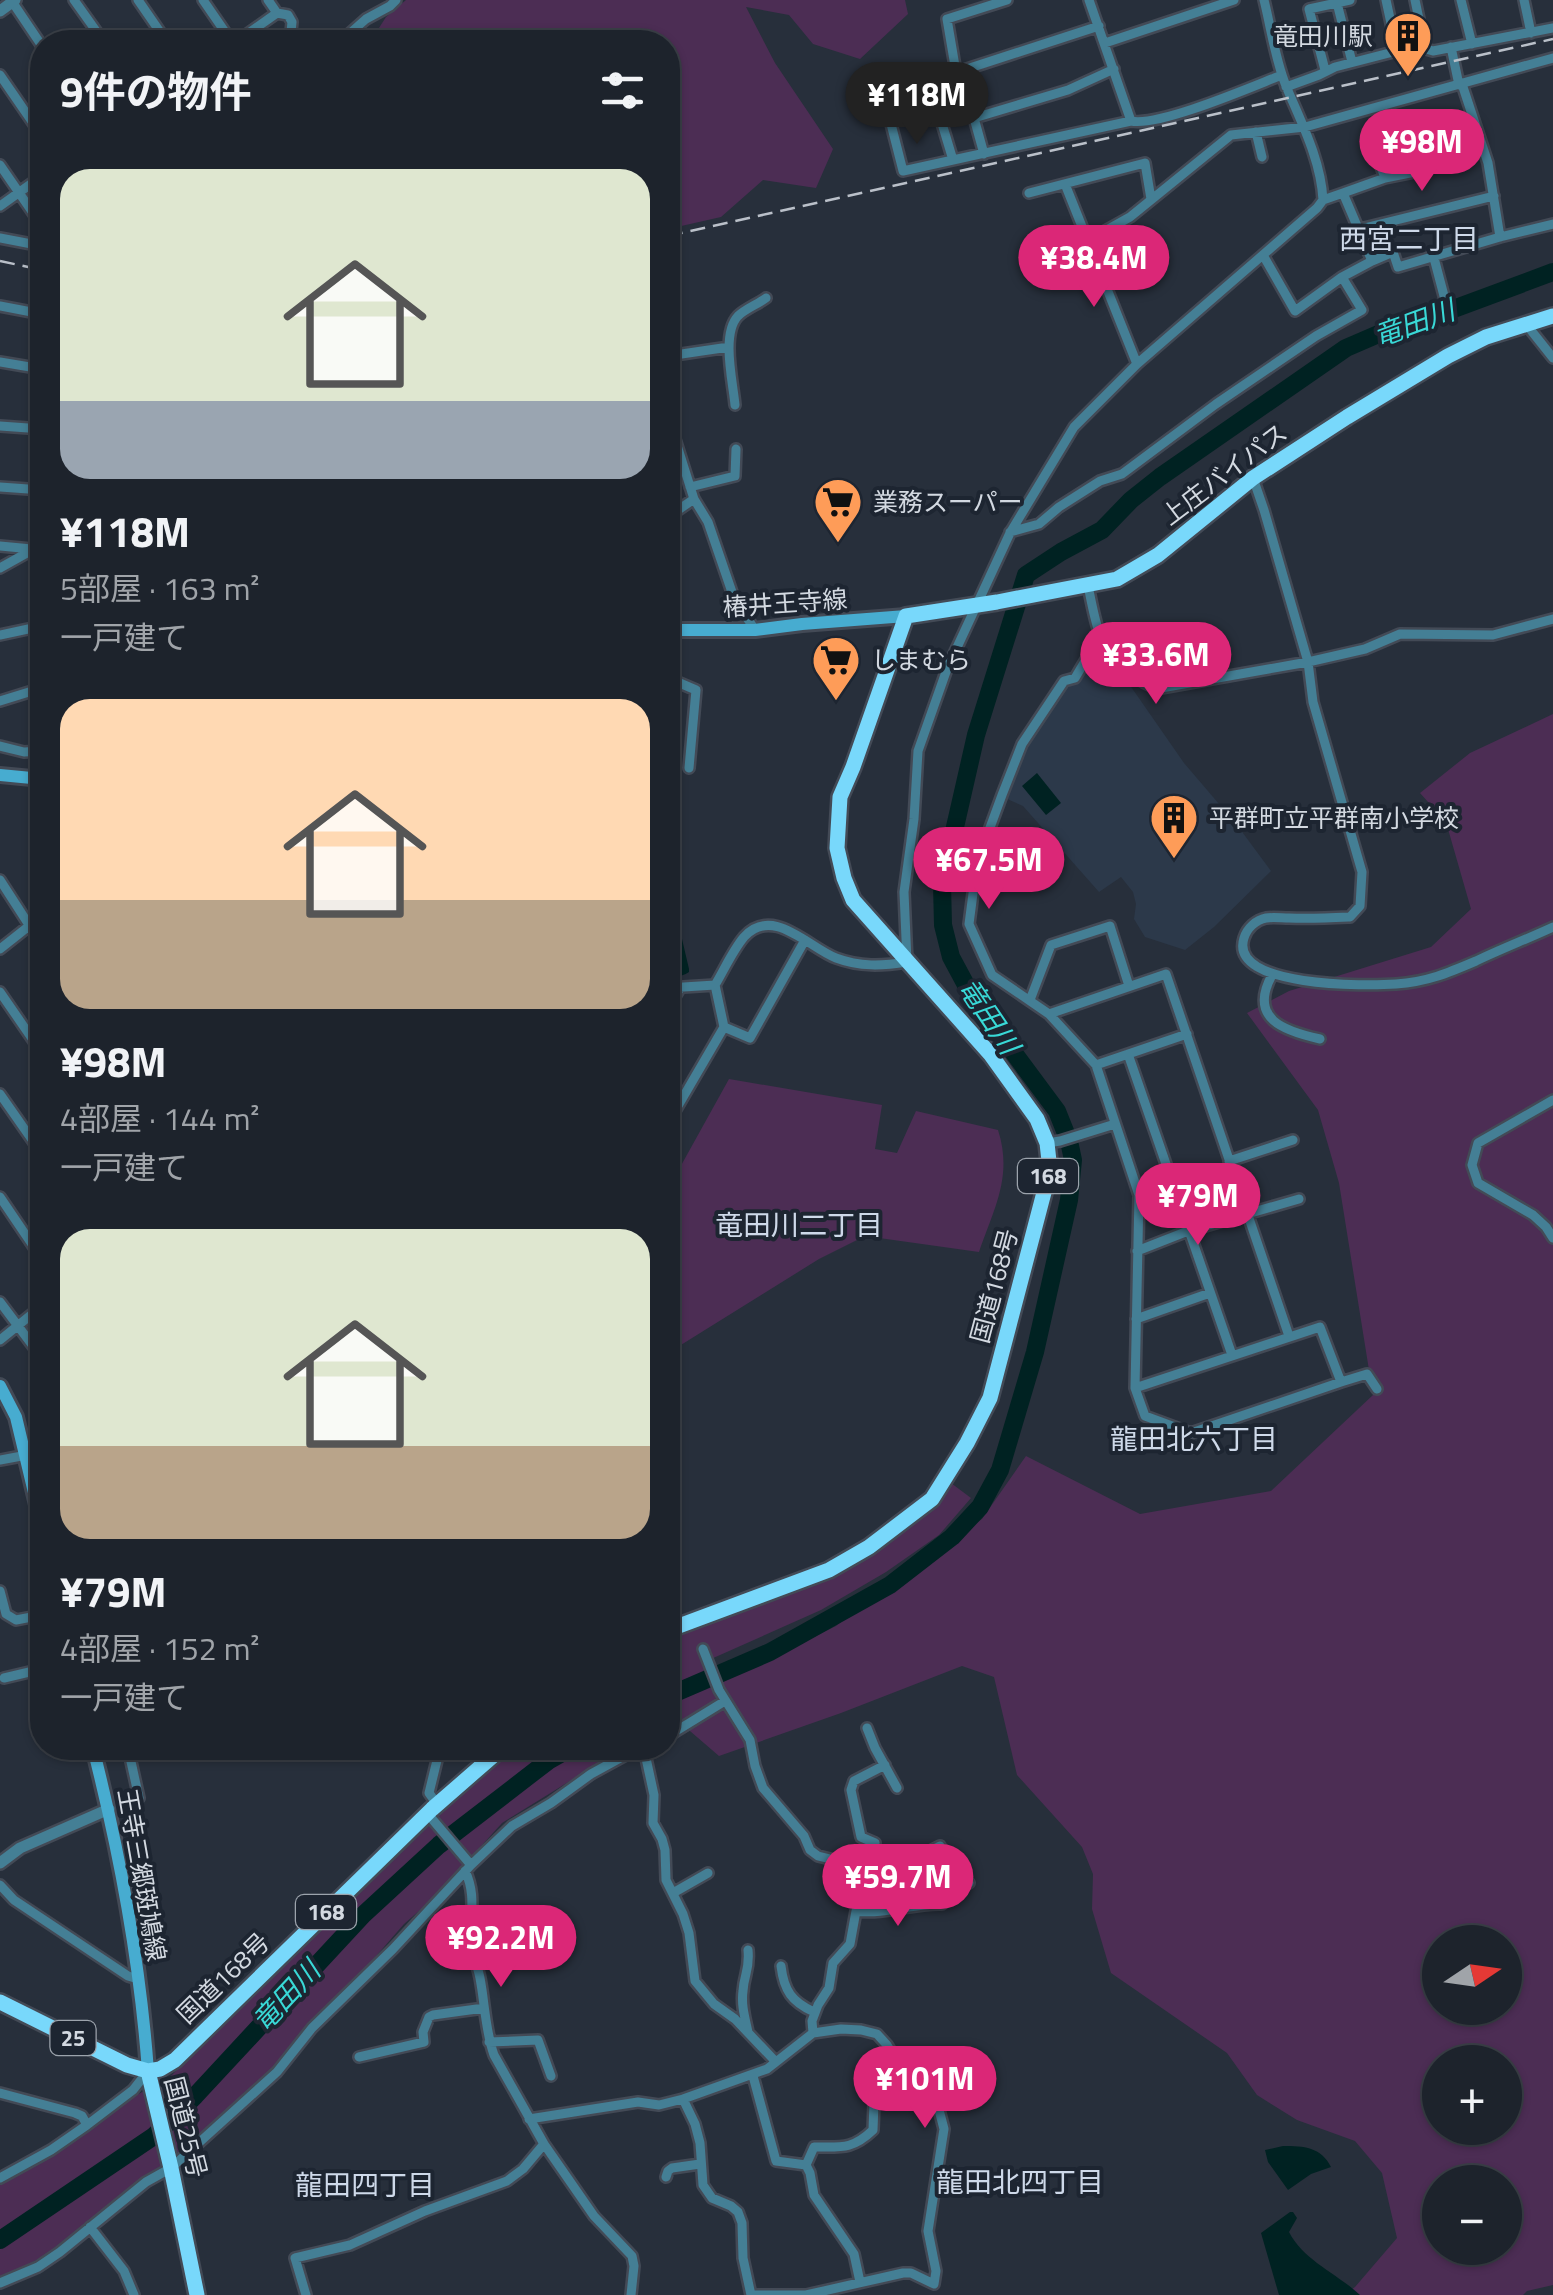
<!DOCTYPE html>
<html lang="ja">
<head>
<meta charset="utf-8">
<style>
  body { margin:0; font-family:"Titillium Web","Noto Sans JP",sans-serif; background:#2a2f38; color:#f1f3f6; height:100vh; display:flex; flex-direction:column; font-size:38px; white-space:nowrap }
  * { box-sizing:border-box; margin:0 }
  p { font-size:32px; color:#a0a4a9 }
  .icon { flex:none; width:55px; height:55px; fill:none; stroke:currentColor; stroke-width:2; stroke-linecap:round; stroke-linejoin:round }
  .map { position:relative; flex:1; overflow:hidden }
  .details { position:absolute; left:30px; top:30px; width:650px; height:1730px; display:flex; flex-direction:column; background:#1d232c; border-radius:40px; box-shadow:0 2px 8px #0004,0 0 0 2px #3b4048 }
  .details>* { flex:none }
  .needle { width:65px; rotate:77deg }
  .controls { position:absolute; left:1422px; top:1925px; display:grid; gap:20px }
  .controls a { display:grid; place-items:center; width:100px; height:100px; border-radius:50%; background:#1d232c; box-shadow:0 2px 8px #0004,0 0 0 2px #3b4048; font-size:50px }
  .price { position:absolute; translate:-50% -85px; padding:0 22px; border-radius:35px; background:#db2777; color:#fff; font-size:32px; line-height:65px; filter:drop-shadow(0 2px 5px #0008) }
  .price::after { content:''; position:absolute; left:50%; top:60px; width:30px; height:22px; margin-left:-15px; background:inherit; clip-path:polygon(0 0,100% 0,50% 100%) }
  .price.current { background:#222; color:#fff }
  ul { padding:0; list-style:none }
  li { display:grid; align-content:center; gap:20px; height:530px; padding:0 30px }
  li span { display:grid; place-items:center; height:310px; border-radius:30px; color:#555 }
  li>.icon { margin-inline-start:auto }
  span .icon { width:180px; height:180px; fill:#fffc; stroke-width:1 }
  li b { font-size:42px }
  h2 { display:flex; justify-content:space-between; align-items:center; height:120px; padding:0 30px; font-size:42px }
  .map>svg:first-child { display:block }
  .built { fill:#2c394a }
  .green { fill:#4c2d54; fill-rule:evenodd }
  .water { fill:#022 }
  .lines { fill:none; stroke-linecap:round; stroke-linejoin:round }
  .river { stroke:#022; stroke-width:18 }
  .minor-casing { stroke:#434a56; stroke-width:14 }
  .tertiary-casing { stroke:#434a56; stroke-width:16 }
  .secondary-casing { stroke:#434a56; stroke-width:18 }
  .trunk-casing { stroke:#434a56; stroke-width:20 }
  .minor { stroke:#447f95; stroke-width:9 }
  .tertiary { stroke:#447f95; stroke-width:11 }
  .secondary { stroke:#47acd0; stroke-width:12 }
  .trunk { stroke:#78d8fb; stroke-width:15 }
  .rail { stroke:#bac0c9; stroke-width:2.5; stroke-dasharray:15 8; stroke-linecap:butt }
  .labels { text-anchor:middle; stroke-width:8; stroke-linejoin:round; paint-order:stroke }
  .shield { fill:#1d2531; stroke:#9ca3ac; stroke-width:2.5 }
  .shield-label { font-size:22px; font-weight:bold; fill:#d3d9e1 }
  .poi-label { font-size:25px; fill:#d3d9e1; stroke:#1d2531; text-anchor:start }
  .street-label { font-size:25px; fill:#d3d9e1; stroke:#1d2531 }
  .neighbourhood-label { font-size:28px; fill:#ced9e9; stroke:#1d2531 }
  .water-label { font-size:28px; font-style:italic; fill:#39d9d7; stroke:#1d2531 }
</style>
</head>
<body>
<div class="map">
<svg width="1553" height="2295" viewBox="0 0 1553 2295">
  <rect width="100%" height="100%" fill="#272f3b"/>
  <!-- built -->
  <path class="built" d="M 1102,645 L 1184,763 L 1237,825 L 1271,871 L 1214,927 L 1185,950 L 1145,937 L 1134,919 L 1136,904 L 1133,892 L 1121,877 L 1099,892 L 1023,806 L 1005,798 L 1026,744 L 1065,685 L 1078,683 Z"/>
  <!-- green -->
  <path class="green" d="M 406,0 L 905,0 L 908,14 L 860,59 L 813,44 L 789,15 L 746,7 L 775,63 L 833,149 L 816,188 L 763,180 L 721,217 L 668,229 L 668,42 L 370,42 L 386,17 Z
    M 1553,714 L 1553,2285 L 1527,2291 L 1523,2295 L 1344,2295 L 1355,2287 L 1397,2238 L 1382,2173 L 1355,2141 L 1297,2120 L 1257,2095 L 1227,2053 L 1111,1973 L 1092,1909 L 1093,1874 L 1082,1847 L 1017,1775 L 994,1677 L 962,1666 L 841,1713 L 719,1756 L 683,1725 L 668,1734 L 668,1635 L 812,1583 L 933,1506 L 951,1483 L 971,1498 L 939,1535 L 886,1572 L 821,1610 L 702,1663 L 712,1687 L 836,1626 L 869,1599 L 982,1519 L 1026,1456 L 1140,1514 L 1271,1491 L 1373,1395 L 1339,1183 L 1318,1110 L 1247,1013 L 1289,991 L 1431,947 L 1471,909 L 1446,822 L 1420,793 L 1470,753 ZM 1440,1942 L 1505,1942 L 1505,2008 L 1440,2008 ZM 1440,2062 L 1505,2062 L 1505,2128 L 1440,2128 ZM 1440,2182 L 1505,2182 L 1505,2248 L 1440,2248 Z
    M 729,1079 L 882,1105 L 875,1149 L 897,1153 L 916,1111 L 998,1130 C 1013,1176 994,1209 979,1252 L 865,1236 L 819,1259 L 668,1353 L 668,1189 Z
    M 513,1748 L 632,1748 L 578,1776 L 502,1823 L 435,1897 L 404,1924 L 357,1978 L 305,2030 L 273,2070 L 227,2112 L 107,2210 L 49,2253 L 22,2268 L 0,2277 L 0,2181 L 50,2156 L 92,2127 L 114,2108 L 172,2075 L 224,2020 L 421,1830 Z"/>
  <!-- water -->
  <path class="water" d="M 1037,773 L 1061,803 L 1046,815 L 1022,786 Z
    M 676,937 L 682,939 L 689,969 L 689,972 C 683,976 678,977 670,976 L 668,972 L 668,938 Z
    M 1283,2146 C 1304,2146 1321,2147 1331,2167 L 1311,2174 L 1288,2190 L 1268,2162 L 1265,2150 Z
    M 1290,2212 L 1293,2212 L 1297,2218 L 1289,2232 C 1304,2261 1338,2274 1360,2295 L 1279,2295 L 1261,2233 Z"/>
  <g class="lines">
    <!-- river -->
    <path class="river" d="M 668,1696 L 770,1652 L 890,1585 L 952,1537 L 980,1507 L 1000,1470 L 1035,1352 L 1069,1200 L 1073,1160 L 1069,1141 L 1057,1111 L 973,998 L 951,957 L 943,925 L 942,884 L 976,735 L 1026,575 L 1061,552 L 1102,530 L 1131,500 L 1160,477 L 1346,348 L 1404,323 L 1448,311 L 1553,272
      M 0,2240 L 154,2136 L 195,2096 L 363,1915 L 439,1845 L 548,1761 L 571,1748"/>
    <!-- minor casing -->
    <g class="minor-casing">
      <path id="minor" d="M 11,0 L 42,46
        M 74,0 L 104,42
        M 138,0 L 167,42
        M 203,0 L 232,42
        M 268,0 L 277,13 L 288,15 L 292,22 L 290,42
        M 1089,0 L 1131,121
        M 1386,0 L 1397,51
        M 1415,0 L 1425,48
        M 1461,0 L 1472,44
        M 1524,0 L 1531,33
        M 1337,3 L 1352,62
        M 1099,26 L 933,80 L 940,117 L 953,160 L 1131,121 C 1159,127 1251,87 1282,75
        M 236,42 L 277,13
        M 340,42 L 366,19 L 390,6 L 396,0
        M 1105,43 L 1234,0
        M 1451,47 L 1459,85
        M 1325,70 L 1309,9 L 1350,0
        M 956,72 L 947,19 L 1007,0
        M 0,75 L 42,136
        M 1462,84 L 1488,163 L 1500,237
        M 1286,87 L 1319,75 L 1335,67 L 1397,51 L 1416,46 L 1433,51 L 1553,28
        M 890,120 L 903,171 L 953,160
        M 1256,132 L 1262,157
        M 1374,147 L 1385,178
        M 984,154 L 974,118 L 1068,90 L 1114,69
        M 0,165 L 42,226
        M 1065,184 L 1137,364
        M 1029,193 L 1145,163 L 1151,199
        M 1343,193 L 1385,178 L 1415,172
        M 1323,200 L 1343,193 L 1372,261 L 1393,252 L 1398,267 L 1500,237 L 1553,224
        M 0,206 L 42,176
        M 1360,229 L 1494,196
        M 0,238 L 42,246
        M 1087,241 L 1130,217 L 1231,135 L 1305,127 L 1553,58
        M 1263,255 L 1295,311 L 1342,277 L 1372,261
        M 1434,258 L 1448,311
        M 0,306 L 42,314
        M 1526,324 L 1553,358
        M 668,356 L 729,347
        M 0,362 L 42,369
        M 735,405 C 733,382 721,334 738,316 C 745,309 758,304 766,298
        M 668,425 L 675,439 L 694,499 L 708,522 L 734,598 L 755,630
        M 0,426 L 42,429
        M 668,471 L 683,465
        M 1253,478 L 1264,510 L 1308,662 L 1313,702 L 1362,872 L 1360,906 L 1350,917 C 1329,918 1309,919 1289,918 C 1282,918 1272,917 1266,918 C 1256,920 1247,928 1244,938 C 1228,988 1368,986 1396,984 C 1427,982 1448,973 1476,961 C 1501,949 1527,939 1553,927
        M 0,487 L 42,490
        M 690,487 L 735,476 L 736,449
        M 668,517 L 694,499
        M 1010,532 L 1039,524 L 1059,507 L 1100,481 L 1122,474 L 1216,404 L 1316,336 L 1362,310 L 1342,277
        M 0,546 L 42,550
        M 0,568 L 34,549 L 42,506
        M 1088,585 C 1091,601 1094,617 1099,632 C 1106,653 1138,686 1161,688 L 1308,662 L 1365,649 L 1400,634 L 1493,635 L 1553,619
        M 0,635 L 42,626
        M 668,680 L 675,681 L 696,690 L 689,768
        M 0,701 L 42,688
        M 0,746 L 24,752 L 42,751
        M 0,880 L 42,945
        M 0,949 L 29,926 L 42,918
        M 1272,975 C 1248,1019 1284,1031 1320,1039
        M 668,988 L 715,985 C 724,970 733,950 744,937 C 773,905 809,948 836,958 C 860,967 882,966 907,962 L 904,892 L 914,819 L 918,751 L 947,669 L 1010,533 L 1074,427 L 1137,364 L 1317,208 L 1323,200 C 1321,160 1301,122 1286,86 C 1275,59 1271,28 1264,0
        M 0,992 L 42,1053
        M 1030,1000 L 1051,945 L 1110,926 L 1129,986
        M 668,1009 L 680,988
        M 1049,1014 L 992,975 L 969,924 L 977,863 L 1002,795 L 1022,744 L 1064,681 L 1075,678 L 1100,636
        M 724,1027 L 750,1038 L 805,940
        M 1128,1054 L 1232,1355
        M 1096,1065 L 1187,1034
        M 0,1094 L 42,1154
        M 1553,1100 L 1478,1143 L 1472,1165 L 1478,1183 L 1533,1215 L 1546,1227 L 1553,1238
        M 668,1123 L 724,1027 L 715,985
        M 1047,1143 L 1060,1141 L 1115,1124
        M 1229,1161 L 1293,1140
        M 0,1197 L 42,1259
        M 1137,1251 L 1188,1231 L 1299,1199
        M 0,1302 L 42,1358
        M 1136,1319 L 1210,1293
        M 0,1340 L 42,1306
        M 1341,1382 L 1367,1374 L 1377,1389
        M 1135,1388 L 1320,1327 L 1341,1382 L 1191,1433 L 1145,1416 L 1135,1388 L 1139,1195 L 1096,1065 L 1049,1014 L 1166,974 L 1289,1336
        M 0,1460 L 27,1455
        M 0,1591 L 6,1614 L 16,1620 L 42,1615
        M 703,1649 L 719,1690 L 750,1740 L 755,1766 L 763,1788 L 804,1836 L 810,1850 L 818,1856 L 867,1868 L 856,1911 L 850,1944 L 833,1963 L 829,1988 L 818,2005 L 812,2021 L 813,2033
        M 4,1678 L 42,1669
        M 867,1728 L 875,1748 L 897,1788
        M 668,1736 L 725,1701
        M 128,1748 L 139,1798
        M 232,1748 L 233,1755
        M 644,1749 L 654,1795 L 653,1823 L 662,1839 L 665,1850 L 666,1880 L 683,1914 L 689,1933 L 695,1981 L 714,2004 L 735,2019 L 776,2062
        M 885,1765 L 854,1781 L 851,1790 L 861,1837 L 875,1843 L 867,1868 L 950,1886 L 969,1883
        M 437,1804 L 429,1793 L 440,1748
        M 427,1813 L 471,1865
        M 465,1871 C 478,1897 468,1921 472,1948 C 474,1958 478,1968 480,1978 C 485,2004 485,2030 494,2055 L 544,2144 L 594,2216 L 632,2256 L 634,2266 L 631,2295
        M 923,1881 L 932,1850 L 940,1846
        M 0,1885 L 14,1900 L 128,1976 L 138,1979
        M 673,1893 L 708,1873
        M 856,1911 C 885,1915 913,1903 942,1904
        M 781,1966 C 784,1991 792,2002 814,2012
        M 748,2032 C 745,2018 741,2005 743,1991 C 744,1974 750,1970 748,1950
        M 489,2042 L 538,2040 L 551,2076
        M 359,2057 L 424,2042 L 423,2032 L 429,2017 L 433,2015 L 484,2008
        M 753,2076 L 776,2161 L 806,2165 L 810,2173 L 814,2195 L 854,2254 L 860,2282
        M 0,2093 L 75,2113 L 82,2116 L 87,2125
        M 683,2099 L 695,2124 L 700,2143 L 703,2185 L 712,2198 L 731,2206 L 738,2212 L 742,2223 L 743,2258 L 751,2295
        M 529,2119 L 638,2102 L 659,2105 L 683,2099 L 767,2069 L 813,2033 L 841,2029 L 861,2030 L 877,2034 L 887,2045 L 907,2078 L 932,2096 L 938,2106 L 944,2129 L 928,2231 L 936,2271 L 934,2284 L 911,2273 L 903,2273 L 806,2295 L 754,2295
        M 806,2165 L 814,2147 C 841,2147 852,2150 873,2130 L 874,2102 L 899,2066
        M 666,2177 L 668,2171 L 672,2168 L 700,2164
        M 0,2178 L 51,2150 L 87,2125 L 133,2090 L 148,2071
        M 90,2227 L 124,2271 L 134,2295
        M 0,2283 L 38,2267 L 60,2252 L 146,2182 L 171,2168 L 277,2072 L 312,2028 L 393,1949 L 471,1865 L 512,1826 L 551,1803 L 591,1774 L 633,1751 L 647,1748
        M 306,2295 L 295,2258 L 350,2245 L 425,2211 L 507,2181 L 523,2169 L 544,2144"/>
    </g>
    <!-- tertiary casing -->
    <g class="tertiary-casing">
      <path id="tertiary" d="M 0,11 L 15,0
        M 0,1863 L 20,1848 L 109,1809"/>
    </g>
    <!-- secondary casing -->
    <g class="secondary-casing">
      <path id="secondary" d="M 668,630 L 755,630 L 802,624 L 906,616
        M 0,775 L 42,779
        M 0,1386 L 16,1417 L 42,1526
        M 93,1748 C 120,1854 140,1962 148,2071"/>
    </g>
    <!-- trunk casing -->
    <g class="trunk-casing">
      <path id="trunk" d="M 668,1630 L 829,1570 L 869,1547 L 932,1499 L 967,1443 L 990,1398 L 1047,1181 L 1049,1161 L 1047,1143 L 1037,1119 L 991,1055 L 853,900 L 844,878 L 837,848 L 840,797 L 853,767 L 906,616 L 997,602 L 1117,579 L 1158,555 L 1253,478 L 1347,417 L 1448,356 L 1486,337 L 1553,316
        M 0,2002 L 127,2065 L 148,2071
        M 148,2071 L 160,2069 L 175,2060 L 432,1809 L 502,1748
        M 148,2071 L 171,2168 L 197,2295"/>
    </g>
    <!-- minor -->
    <use href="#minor" class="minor"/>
    <!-- tertiary -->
    <use href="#tertiary" class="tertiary"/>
    <!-- secondary -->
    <use href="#secondary" class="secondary"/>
    <!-- trunk -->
    <use href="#trunk" class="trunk"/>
    <!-- rail -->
    <path class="rail" d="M 668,236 L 1553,39
      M 0,261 L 42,270"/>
  </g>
  <!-- icons -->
  <defs>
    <g id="building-pin" transform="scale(2.5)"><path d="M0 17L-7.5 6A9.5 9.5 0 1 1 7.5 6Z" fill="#fe9c58" stroke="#1d2531"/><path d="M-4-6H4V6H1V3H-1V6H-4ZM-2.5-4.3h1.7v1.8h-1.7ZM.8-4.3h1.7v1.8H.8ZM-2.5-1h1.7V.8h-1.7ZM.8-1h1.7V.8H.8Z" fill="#111"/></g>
    <g id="supermarket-pin" transform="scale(2.5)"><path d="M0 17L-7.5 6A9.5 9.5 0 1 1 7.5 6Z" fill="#fe9c58" stroke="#1d2531"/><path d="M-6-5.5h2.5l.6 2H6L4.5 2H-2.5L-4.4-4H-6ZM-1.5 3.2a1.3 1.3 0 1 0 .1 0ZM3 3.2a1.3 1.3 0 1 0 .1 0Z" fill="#111"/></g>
  </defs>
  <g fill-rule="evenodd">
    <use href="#building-pin" x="1408" y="36"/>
    <use href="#supermarket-pin" x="838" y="502"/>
    <use href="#supermarket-pin" x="836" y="660"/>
    <use href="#building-pin" x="1174" y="818"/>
  </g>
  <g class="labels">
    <!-- shield labels -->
    <g class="shield">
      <rect x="1018" y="1159" width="60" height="34" rx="8"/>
      <rect x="296" y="1895" width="60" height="34" rx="8"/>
      <rect x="50.5" y="2021" width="45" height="34" rx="8"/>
    </g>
    <g class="shield-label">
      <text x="1048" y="1184">168</text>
      <text x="326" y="1920">168</text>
      <text x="73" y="2046">25</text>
    </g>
    <!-- poi labels -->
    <g class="poi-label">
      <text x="1373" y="45" text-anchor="end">竜田川駅</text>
      <text x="873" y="511">業務スーパー</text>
      <text x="871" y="669">しまむら</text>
      <text x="1209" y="827">平群町立平群南小学校</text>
    </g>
    <!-- street labels -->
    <g class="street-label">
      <text transform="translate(1224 474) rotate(-37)" y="9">上庄バイパス</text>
      <text transform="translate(785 603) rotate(-4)" y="9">椿井王寺線</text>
      <text transform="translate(994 1286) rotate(-75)" y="9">国道168号</text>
      <text transform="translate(142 1875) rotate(80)" y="9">王寺三郷斑鳩線</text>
      <text transform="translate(223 1978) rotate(-44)" y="9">国道168号</text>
      <text transform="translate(186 2127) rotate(76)" y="9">国道25号</text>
    </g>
    <!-- neighbourhood labels -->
    <g class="neighbourhood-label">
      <text x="1409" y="249">西宮二丁目</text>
      <text x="799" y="1235">竜田川二丁目</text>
      <text x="1194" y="1449">龍田北六丁目</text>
      <text x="1020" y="2192">龍田北四丁目</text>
      <text x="365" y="2195">龍田四丁目</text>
    </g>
    <!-- water labels -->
    <g class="water-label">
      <text transform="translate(1414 323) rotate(-20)" y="10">竜田川</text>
      <text transform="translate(989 1016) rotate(56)" y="10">竜田川</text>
      <text transform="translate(286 1996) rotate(-47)" y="10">竜田川</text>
    </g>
  </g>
</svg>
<div class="controls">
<a><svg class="needle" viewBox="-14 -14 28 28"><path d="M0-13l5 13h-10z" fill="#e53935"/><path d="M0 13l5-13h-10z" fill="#a0a4a9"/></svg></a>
<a>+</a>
<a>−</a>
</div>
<b class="price current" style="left:917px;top:147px">¥118M</b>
<b class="price" style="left:1422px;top:194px">¥98M</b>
<b class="price" style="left:1094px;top:310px">¥38.4M</b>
<b class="price" style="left:1156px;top:707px">¥33.6M</b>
<b class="price" style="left:989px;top:912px">¥67.5M</b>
<b class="price" style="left:1198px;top:1248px">¥79M</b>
<b class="price" style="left:898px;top:1929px">¥59.7M</b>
<b class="price" style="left:501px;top:1990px">¥92.2M</b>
<b class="price" style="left:925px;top:2131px">¥101M</b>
<section class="details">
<h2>9件の物件<svg class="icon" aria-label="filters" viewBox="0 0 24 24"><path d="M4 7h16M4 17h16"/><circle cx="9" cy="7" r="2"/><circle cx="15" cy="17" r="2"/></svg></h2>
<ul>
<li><span style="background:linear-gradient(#dfe7d0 75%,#9aa5b1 0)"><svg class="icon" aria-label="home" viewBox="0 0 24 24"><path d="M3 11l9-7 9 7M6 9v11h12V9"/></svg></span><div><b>¥118M</b><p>5部屋 · 163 m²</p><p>一戸建て</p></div></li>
<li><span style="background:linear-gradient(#ffd9b3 65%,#b9a48a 0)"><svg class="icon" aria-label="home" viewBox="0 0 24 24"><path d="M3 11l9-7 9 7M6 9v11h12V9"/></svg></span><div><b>¥98M</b><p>4部屋 · 144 m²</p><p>一戸建て</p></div></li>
<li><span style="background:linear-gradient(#dfe7d0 70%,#b9a48a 0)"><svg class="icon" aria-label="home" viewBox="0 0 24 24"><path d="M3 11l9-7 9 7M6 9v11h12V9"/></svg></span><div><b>¥79M</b><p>4部屋 · 152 m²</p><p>一戸建て</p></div></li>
</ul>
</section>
</div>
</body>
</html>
